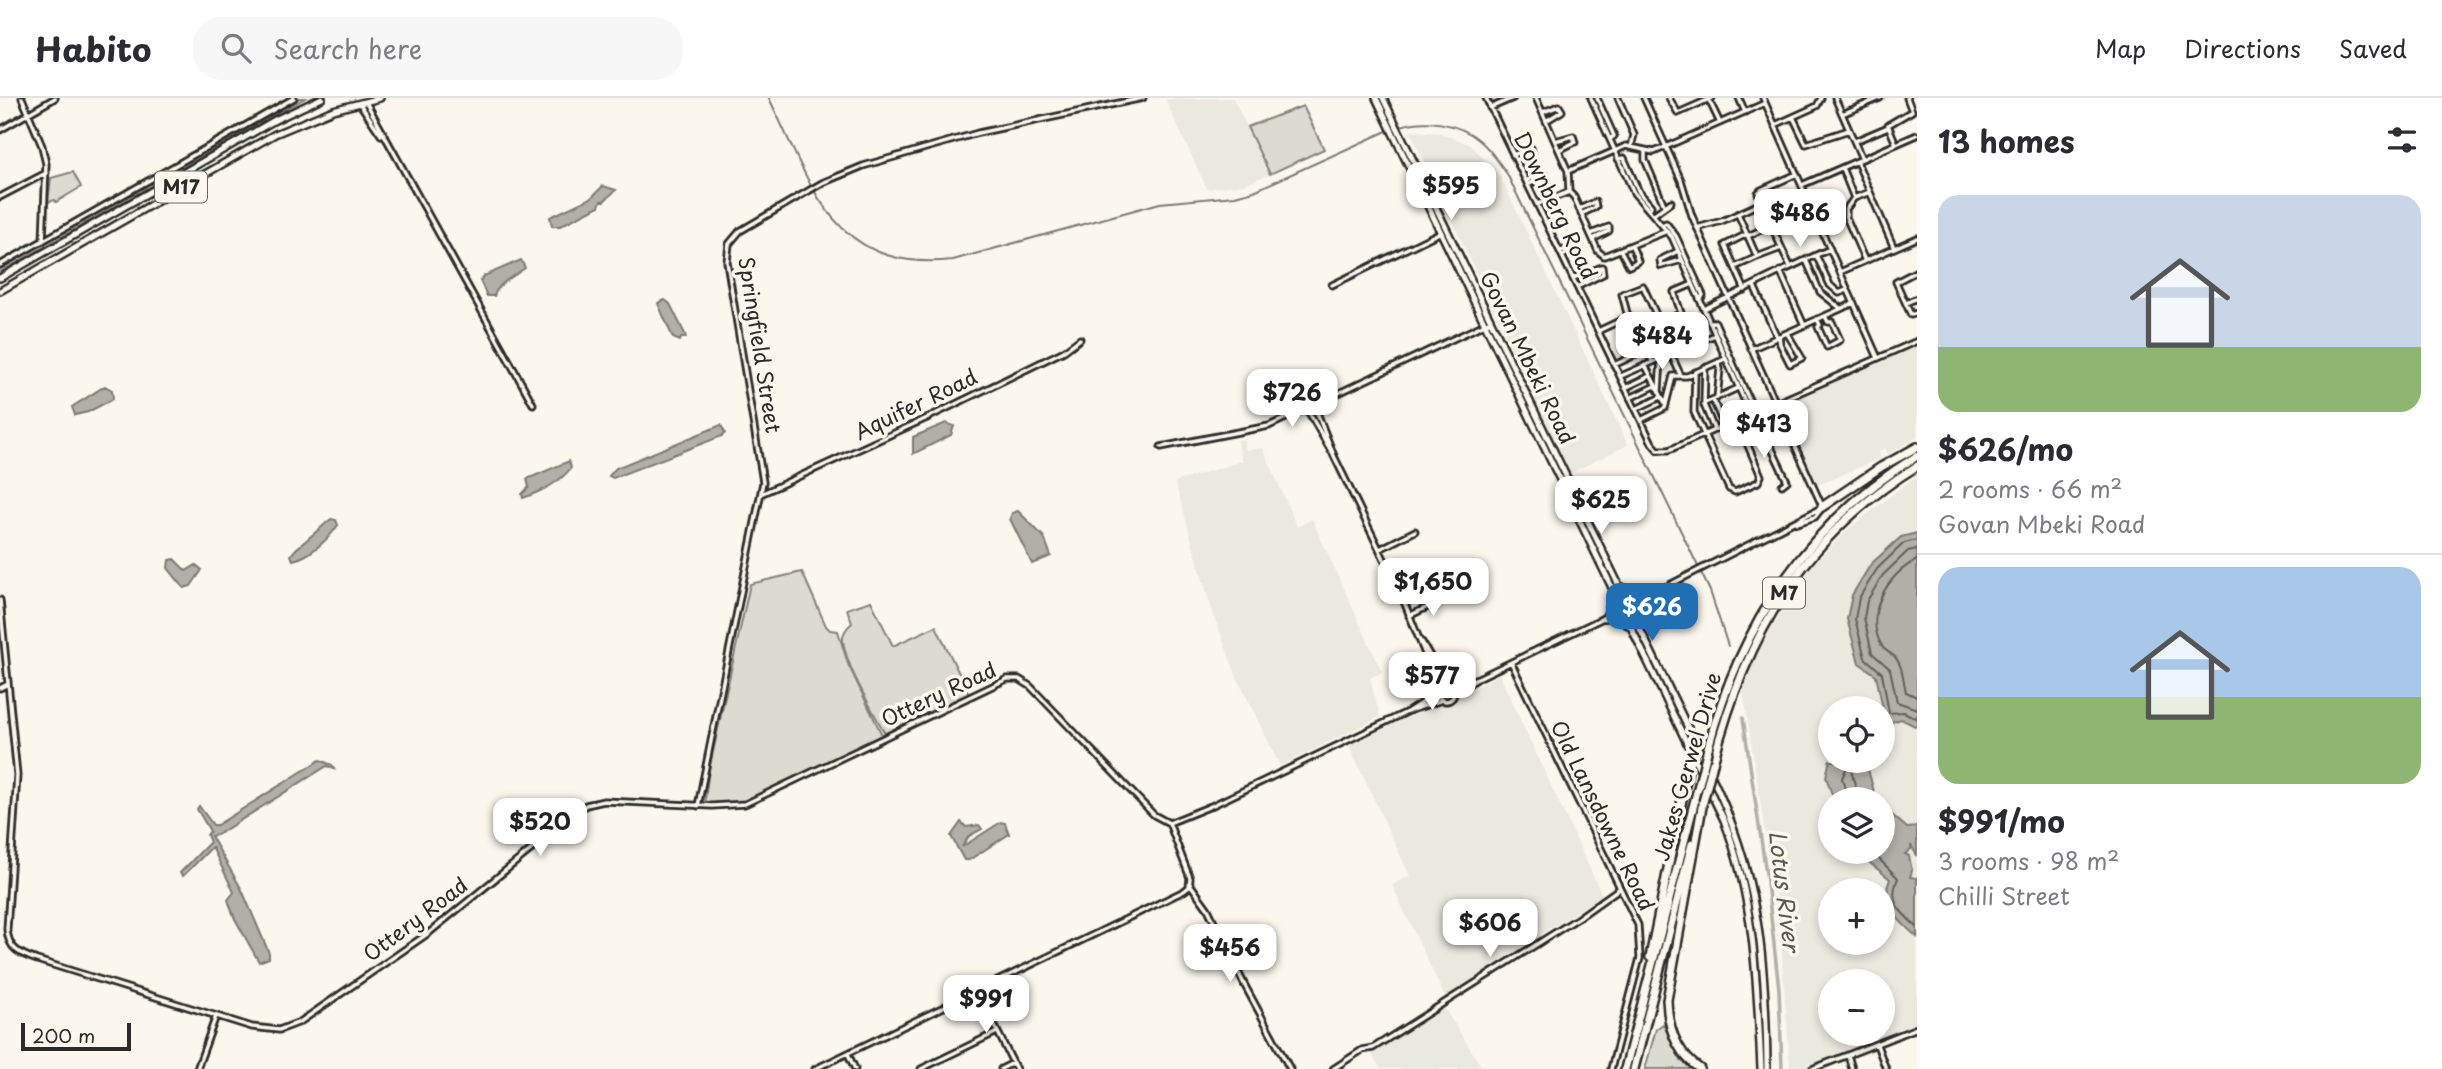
<!DOCTYPE html>
<html lang="en">
<head>
<meta charset="utf-8">
<style>
  body { margin:0; font-family:"Playpen Sans",sans-serif; background:#f7f7f7; color:#2b2b33; height:100vh; display:flex; flex-direction:column; font-size:26px; white-space:nowrap }
  * { box-sizing:border-box; margin:0 }
  p { font-size:23px; color:#7c7c81 }
  .icon { flex:none; width:38px; height:38px; fill:none; stroke:currentColor; stroke-width:2; stroke-linecap:round; stroke-linejoin:round }
  .map { position:relative; flex:1; overflow:hidden }
  .side { display:flex; flex-direction:column; background:#fff; width:525px }
  .side>* { flex:none }
  .buttons { position:absolute; left:1818px; top:598px; display:grid; gap:14px }
  .buttons a { display:grid; place-items:center; width:77px; height:77px; border-radius:50%; background:#fff; box-shadow:0 4px 10px #0003; font-size:35px }
  .scale { position:absolute; left:21px; bottom:18px; width:110px; box-sizing:border-box; padding-left:7px; border:4px solid #2b2b2b; border-top:0; font-size:19px; line-height:24px; white-space:nowrap; color:#2b2b2b; -webkit-text-stroke:5px #fbf7ec; paint-order:stroke }
  .price { position:absolute; translate:-50% -60px; padding:0 16px; border-radius:14px; background:#fff; color:#222; font-size:23px; line-height:46px; filter:drop-shadow(0 2px 4px #0008) }
  .price::after { content:''; position:absolute; left:50%; top:42px; width:21px; height:16px; margin-left:-10px; background:inherit; clip-path:polygon(0 0,100% 0,50% 100%) }
  .price.current { background:#1f6fb2; color:#fff }
  ul { padding:0; list-style:none }
  li { display:grid; align-content:center; gap:14px; height:371px; padding:0 21px }
  li+li { border-top:2px solid #e1e1e2 }
  li span { display:grid; place-items:center; height:217px; border-radius:21px; color:#555 }
  li>.icon { margin-inline-start:auto }
  span .icon { width:126px; height:126px; fill:#fffc; stroke-width:1 }
  li b { font-size:30px }
  h2 { display:flex; justify-content:space-between; align-items:center; height:84px; padding:0 21px; font-size:30px }
  header { display:flex; align-items:center; gap:42px; box-sizing:border-box; height:98px; padding:0 35px; background:#fff; border-bottom:2px solid #e1e1e2 }
  header strong { font-size:33px }
  nav { display:flex; gap:38px; margin-inline-start:auto; font-size:24px }
  .search { width:490px; height:63px; background:#f7f7f7; display:flex; align-items:center; gap:18px; box-sizing:border-box; padding:0 24px; border-radius:28px; color:#7c7c81; font-size:26px }
  main { display:flex; flex:1; min-height:0 }
  .map>svg:first-child { display:block }
  .built { fill:#ebe8de; fill-rule:evenodd }
  .green { fill:#dddad0; stroke:#84827e; stroke-width:2 }
  .water { fill:#b1afa7; stroke:#7b7a75; stroke-width:2 }
  .lines { fill:none; stroke-linecap:round; stroke-linejoin:round }
  .shore { stroke:#61605d; stroke-width:2 }
  .stream { stroke:#7b7a75; stroke-width:2 }
  .canal { stroke:#b1afa7; stroke-width:3.5 }
  .minor-casing { stroke:#2b2b2b; stroke-width:9 }
  .major-casing { stroke:#2b2b2b; stroke-width:10 }
  .highway-casing { stroke:#2b2b2b; stroke-width:12 }
  .minor { stroke:#fbf7ec; stroke-width:3.5 }
  .major { stroke:#fbf7ec; stroke-width:5 }
  .highway { stroke:#fbf7ec; stroke-width:7 }
  .highway-bridge-casing { stroke:#2b2b2b; stroke-width:12; stroke-linecap:butt }
  .highway-bridge { stroke:#fbf7ec; stroke-width:7 }
  .labels { text-anchor:middle; stroke-width:7; stroke-linejoin:round; paint-order:stroke }
  .shield { fill:#fbf7ec; stroke:#696865; stroke-width:2 }
  .shield-label { font-size:19px; font-weight:bold; fill:#2b2b2b }
  .street-label { font-size:21px; fill:#2b2b2b; stroke:#fbf7ec }
  .water-label { font-size:23px; font-style:italic; fill:#5a5956; stroke:#fbf7ec }
</style>
</head>
<body>
<header>
<strong>Habito</strong>
<div class="search"><svg class="icon" aria-label="search" viewBox="0 0 24 24"><circle cx="10" cy="10" r="6"/><path d="M15 15l6 6"/></svg>Search here</div>
<nav><a>Map</a><a>Directions</a><a>Saved</a></nav>
</header>
<main>
<div class="map">
<svg width="1917" height="971" viewBox="0 0 1917 971">
  <rect width="100%" height="100%" fill="#fbf7ec"/>
  <filter id="ink" filterUnits="userSpaceOnUse"><feTurbulence type="fractalNoise" baseFrequency=".0143" numOctaves="2"/><feDisplacementMap in="SourceGraphic" scale="14" xChannelSelector="R" yChannelSelector="G"/><feConvolveMatrix kernelMatrix="1 2 1 2 8 2 1 2 1" color-interpolation-filters="sRGB"/></filter>
  <g filter="url(#ink)">
    <!-- built -->
    <path class="built" d="M 1233,0 L 1270,76 L 1244,86 L 1207,91 L 1165,1 Z
      M 1410,33 L 1440,35 L 1471,47 L 1500,78 L 1628,347 L 1570,375 Z
      M 1917,247 L 1917,340 L 1888,356 L 1885,350 L 1879,353 L 1881,360 L 1816,388 L 1781,308 Z
      M 1243,341 L 1246,352 L 1263,350 L 1297,429 L 1312,421 L 1382,574 L 1370,580 L 1380,619 L 1280,668 L 1237,579 L 1212,513 L 1175,384 L 1242,363 L 1237,342 Z
      M 1917,377 L 1917,924 L 1801,971 L 1790,971 L 1780,831 L 1742,585 L 1771,530 L 1812,468 L 1847,432 ZM 1830,611 L 1883,611 L 1883,663 L 1830,663 ZM 1830,702 L 1883,702 L 1883,754 L 1830,754 ZM 1830,793 L 1883,793 L 1883,845 L 1830,845 ZM 1830,884 L 1883,884 L 1883,936 L 1830,936 Z
      M 1499,576 L 1602,797 L 1445,899 L 1392,787 L 1410,778 L 1349,648 L 1430,608 L 1465,595 Z
      M 1443,908 L 1483,971 L 1381,971 L 1371,955 Z"/>
    <!-- green -->
    <path class="green" d="M 299,0 L 305,0 L 0,174 L 0,171 Z
      M 1303,8 L 1324,51 L 1270,76 L 1247,29 Z
      M 73,74 L 81,89 L 56,104 L 55,102 L 48,104 L 51,80 Z
      M 802,474 L 826,528 L 830,532 L 838,533 L 848,566 L 882,637 L 754,701 L 742,705 L 709,705 L 705,702 L 709,672 L 750,486 Z
      M 871,503 L 893,548 L 936,528 L 969,596 L 885,636 C 872,610 847,572 843,543 C 842,535 846,530 852,525 L 847,511 Z
      M 1663,926 L 1681,963 L 1695,971 L 1645,971 L 1656,931 Z"/>
    <!-- water -->
    <path class="water" d="M 603,88 L 616,92 L 604,103 L 601,103 L 599,108 L 560,128 L 552,128 L 550,119 L 591,100 Z
      M 521,162 L 525,170 C 514,178 498,185 494,198 L 487,198 L 480,183 L 484,178 Z
      M 665,202 L 670,206 L 685,236 L 686,240 L 681,240 L 680,243 L 673,240 L 659,208 L 658,205 Z
      M 105,288 L 112,292 L 113,301 L 88,314 L 75,317 L 72,309 Z
      M 946,325 L 954,328 L 951,337 L 913,356 L 913,339 Z
      M 721,327 L 725,335 L 722,338 L 613,380 L 609,378 L 616,370 Z
      M 569,363 L 571,370 C 559,385 541,394 523,400 L 522,396 L 529,389 L 527,381 Z
      M 1018,413 L 1044,439 L 1051,458 L 1032,466 L 1010,421 L 1012,415 Z
      M 331,421 L 336,422 L 338,427 C 329,441 309,459 293,462 L 291,457 L 296,451 Z
      M 1917,435 L 1917,629 L 1901,621 L 1883,627 L 1883,611 L 1876,577 L 1859,565 L 1847,521 L 1852,497 L 1871,466 L 1901,439 Z
      M 174,461 L 186,473 L 196,467 L 202,472 L 191,488 L 184,490 L 168,470 L 169,462 Z
      M 1830,661 L 1830,663 L 1866,663 L 1876,702 L 1834,702 L 1826,679 Z
      M 320,662 L 332,667 L 334,671 L 327,668 L 217,737 L 211,738 L 242,792 L 269,855 L 269,860 L 259,864 L 235,821 L 228,802 L 234,794 L 212,749 L 183,778 L 180,775 L 210,744 L 207,737 L 210,733 L 197,711 L 199,708 L 213,727 L 217,727 Z
      M 1883,709 L 1907,730 L 1917,729 L 1917,758 L 1911,747 L 1911,751 L 1905,756 L 1909,758 L 1912,773 L 1910,779 L 1917,780 L 1917,839 C 1899,823 1879,806 1890,781 L 1870,765 L 1864,754 L 1883,754 L 1886,740 L 1883,741 Z
      M 961,724 L 966,729 L 979,727 L 982,731 L 969,738 L 962,749 L 1001,724 L 1005,725 L 1009,736 L 969,762 L 964,762 L 951,738 Z"/>
    <g class="lines">
      <!-- shore -->
      <path class="shore" d="M 1917,442 L 1904,445 L 1877,471 L 1859,500 L 1855,521 L 1865,560 L 1882,575 L 1889,615 L 1904,614 L 1917,621
        M 1917,451 L 1908,453 L 1883,477 L 1867,503 L 1864,520 L 1872,555 L 1890,571 L 1897,604 L 1917,611
        M 1917,462 C 1888,475 1863,517 1882,548 C 1884,552 1890,555 1894,558 C 1903,567 1903,582 1906,594 L 1917,599
        M 1848,702 L 1842,680 L 1847,669 L 1851,672 L 1859,702
        M 1872,754 L 1898,780 C 1888,804 1899,813 1917,829"/>
      <!-- stream -->
      <path class="stream" d="M 769,0 C 812,88 833,175 953,162 L 1160,105 L 1235,98 L 1254,93 L 1389,32
        M 1401,28 C 1425,20 1459,25 1479,42 C 1490,51 1499,64 1507,76 L 1710,493 L 1728,548"/>
      <!-- canal -->
      <path class="canal" d="M 1743,620 L 1766,775 L 1779,891 L 1782,971"/>
      <!-- minor casing -->
      <g class="minor-casing">
        <path id="minor" d="M 22,0 L 42,48 L 46,66 L 43,143
          M 1486,0 L 1652,345 L 1658,352 L 1669,352 L 1917,243
          M 1536,0 L 1568,73 L 1569,94 L 1538,106
          M 1591,0 L 1634,95 L 1672,139 L 1750,315
          M 1597,0 L 1614,38 L 1610,41
          M 1618,0 L 1634,37 L 1631,49
          M 1644,0 L 1681,82 L 1692,118 L 1822,408
          M 1669,0 L 1678,15 L 1712,0
          M 1739,0 L 1745,14
          M 1763,0 L 1878,260
          M 1835,0 L 1862,61
          M 1709,2 L 1720,25
          M 366,4 L 533,306
          M 360,6 L 381,37
          M 1490,10 L 1513,0
          M 1543,14 L 1559,8 L 1562,13 L 1546,23
          M 1842,16 L 1880,0
          M 1793,19 L 1806,46 L 1849,32
          M 1775,27 L 1817,8 L 1821,0
          M 0,32 L 55,0
          M 1555,43 L 1573,38 L 1575,44 L 1559,52
          M 1855,43 L 1888,29
          M 1896,46 L 1888,27 L 1912,13 L 1907,0
          M 1645,54 L 1645,62 L 1664,107
          M 1513,57 L 1531,50 L 1532,54 L 1516,62
          M 1618,61 L 1624,60 L 1639,94 L 1651,108 L 1649,112
          M 1857,64 L 1894,150
          M 1842,70 L 1854,100 L 1846,111 L 1846,119 L 1865,163
          M 1568,73 L 1626,48 L 1654,54 L 1765,5
          M 1526,83 L 1542,74 L 1545,77 L 1528,87
          M 1802,87 L 1917,37
          M 1569,94 L 1574,99 L 1598,153 L 1604,158 L 1667,133
          M 0,99 L 46,75
          M 1854,100 L 1870,94
          M 1761,105 L 1790,168
          M 1579,111 L 1595,104 L 1596,109 L 1581,116
          M 1738,116 L 1757,159 L 1781,150
          M 1653,117 L 1671,104
          M 1662,127 L 1666,125 L 1676,138 L 1703,197 L 1700,202
          M 1548,129 L 1556,125 L 1558,127 L 1550,133
          M 1697,130 L 1722,123 L 1761,105 L 1758,95 L 1761,92 L 1797,76
          M 1591,136 L 1609,129 L 1609,133 L 1593,141
          M 1748,138 L 1771,127
          M 1560,153 L 1570,151 L 1571,154 L 1562,158
          M 1621,153 L 1629,168 L 1638,163 L 1632,148
          M 1678,153 L 1660,162 L 1661,168 L 1682,162
          M 1816,157 L 1830,187 L 1839,195 L 1847,192
          M 1806,162 L 1820,194 L 1840,210
          M 0,167 L 294,0
          M 1735,169 L 1757,159
          M 1780,173 L 1804,227
          M 1917,173 L 1896,184 L 1911,217 L 1917,215
          M 1840,174 L 1917,140
          M 1573,180 L 1602,169 L 1603,176 L 1577,189
          M 1332,187 L 1441,134
          M 1754,188 L 1777,239
          M 1745,192 L 1725,147 L 1747,136
          M 1906,205 L 1917,200
          M 1704,211 C 1746,191 1786,170 1830,151
          M 1817,221 L 1820,227 L 1818,229 L 1827,249 L 1840,242 L 1832,224 L 1828,224 L 1825,218
          M 1709,224 L 1715,224 L 1750,304 L 1747,307
          M 1598,233 L 1628,219 L 1622,196 L 1643,188 L 1659,223 L 1664,224 L 1681,215 L 1674,194 L 1693,186
          M 1779,238 L 1780,246 L 1790,266 L 1802,260 L 1787,235
          M 1751,251 L 1854,205
          M 1671,256 L 1681,278
          M 1614,267 L 1646,252 L 1652,263
          M 1645,267 L 1666,307
          M 1705,269 L 1704,307 L 1714,331
          M 1695,274 L 1694,314 L 1729,391 L 1735,394 L 1758,384 L 1761,378 L 1737,322
          M 1621,278 L 1715,237
          M 1625,290 L 1650,278
          M 1659,293 L 1661,261
          M 1630,300 L 1655,288
          M 1717,300 L 1720,271 L 1718,264
          M 1713,302 L 1724,328
          M 1705,305 L 1738,290
          M 1314,307 L 1334,358 L 1401,496 L 1439,591
          M 1307,311 L 1331,353
          M 1636,311 L 1661,299
          M 1641,322 L 1665,310 L 1673,278 L 1687,278 L 1725,261
          M 1747,345 L 1766,338 L 1787,383 L 1782,387
          M 1161,349 L 1269,328 L 1491,223
          M 763,395 L 925,321 L 1064,253 L 1080,241
          M 1797,425 L 1815,419 L 1822,410
          M 1380,451 L 1415,433
          M 0,502 L 17,677 L 7,831 C 8,851 20,856 37,862 L 252,929 L 279,932 L 300,924 L 430,834 L 586,707 L 604,703 L 712,708 L 745,706 L 1007,581 L 1019,581 L 1030,588 L 1154,717 L 1169,725 L 1211,708 L 1409,613 L 1438,594
          M 1409,518 L 1446,500
          M 1422,544 L 1447,588
          M 1511,564 L 1638,827 L 1640,860 L 1611,971
          M1438 595a8 8 0 1 1 16 0a8 8 0 1 1-16 0Z
          M 1450,589 L 1478,580 L 1622,511 L 1821,410
          M 0,590 L 8,586
          M 1454,595 L 1477,581
          M 1411,612 L 1442,602
          M 698,708 L 763,384 L 727,164 L 729,146 L 740,133 L 822,85 L 863,68 L 978,35 L 1143,0
          M 1190,786 L 1208,811 L 1244,886 L 1290,971
          M 977,892 L 1016,971
          M 1877,947 L 1886,971
          M 848,956 L 855,971
          M 1848,957 L 1852,971
          M 197,971 L 216,918
          M 815,971 L 1184,793 L 1189,789 L 1190,780 L 1169,725
          M 921,971 L 997,934
          M 1001,971 L 1013,965
          M 1333,971 L 1362,952 L 1373,950 L 1578,820 L 1620,790
          M 1812,971 L 1917,930"/>
      </g>
      <!-- major casing -->
      <g class="major-casing">
        <path id="major" d="M 1376,0 L 1724,722 C 1755,803 1757,885 1761,971
          M 1383,0 L 1704,663
          M 0,180 L 275,22 L 322,0
          M 0,193 L 275,36 L 333,12 L 380,0
          M 1622,489 L 1637,497 L 1652,496
          M 1606,519 L 1614,496
          M 1604,520 L 1615,519 L 1628,527
          M 1710,675 C 1759,775 1766,861 1767,971"/>
      </g>
      <!-- highway casing -->
      <g class="highway-casing">
        <path id="highway" d="M 1822,409 L 1881,369 L 1917,349
          M 1708,650 C 1740,528 1808,424 1917,358
          M 1713,665 C 1746,537 1802,439 1917,368
          M 1650,859 L 1690,662 L 1692,657 L 1699,653
          M 1625,971 L 1698,690
          M 1634,971 L 1692,746
          M 1700,971 C 1676,955 1668,930 1667,902 L 1702,709"/>
      </g>
      <!-- minor -->
      <use href="#minor" class="minor"/>
      <!-- major -->
      <use href="#major" class="major"/>
      <!-- highway -->
      <use href="#highway" class="highway"/>
      <!-- highway-bridge casing -->
      <g class="highway-bridge-casing">
        <path id="highway-bridge" d="M 1698,690 L 1708,650
          M 1703,704 L 1713,665"/>
      </g>
      <!-- highway-bridge -->
      <use href="#highway-bridge" class="highway-bridge"/>
    </g>
  </g>
  <g class="labels">
    <!-- shield labels -->
    <g class="shield">
      <rect x="155" y="73.5" width="52" height="31" rx="5"/>
      <rect x="1763" y="479.5" width="42" height="31" rx="5"/>
    </g>
    <g class="shield-label">
      <text x="181" y="96">M17</text>
      <text x="1784" y="502">M7</text>
    </g>
    <!-- street labels -->
    <g class="street-label">
      <text transform="translate(1555 108) rotate(64)" y="7">Downberg Road</text>
      <text transform="translate(759 247) rotate(81)" y="7">Springfield Street</text>
      <text transform="translate(1527 260) rotate(64)" y="7">Govan Mbeki Road</text>
      <text transform="translate(916 307) rotate(-26)" y="7">Aquifer Road</text>
      <text transform="translate(939 597) rotate(-25)" y="7">Ottery Road</text>
      <text transform="translate(1688 669) rotate(-74)" y="7">Jakes Gerwel Drive</text>
      <text transform="translate(1602 718) rotate(64)" y="7">Old Lansdowne Road</text>
      <text transform="translate(416 822) rotate(-37)" y="7">Ottery Road</text>
    </g>
    <!-- water labels -->
    <g class="water-label">
      <text transform="translate(1784 793) rotate(83)" y="8">Lotus River</text>
    </g>
  </g>
</svg>
<div class="buttons">
<a><svg class="icon" aria-label="locate" viewBox="0 0 24 24"><circle cx="12" cy="12" r="6"/><path d="M12 2v4M12 18v4M2 12h4M18 12h4"/></svg></a>
<a><svg class="icon" aria-label="layers" viewBox="0 0 24 24"><path d="M12 4l9 5-9 5-9-5zM3 14l9 5 9-5"/></svg></a>
<a>+</a>
<a>−</a>
</div>
<div class="scale">200 m</div>
<b class="price" style="left:1451px;top:124px">$595</b>
<b class="price" style="left:1800px;top:151px">$486</b>
<b class="price" style="left:1662px;top:274px">$484</b>
<b class="price" style="left:1292px;top:331px">$726</b>
<b class="price" style="left:1764px;top:362px">$413</b>
<b class="price" style="left:1601px;top:438px">$625</b>
<b class="price" style="left:1433px;top:520px">$1,650</b>
<b class="price current" style="left:1652px;top:545px">$626</b>
<b class="price" style="left:1432px;top:614px">$577</b>
<b class="price" style="left:540px;top:760px">$520</b>
<b class="price" style="left:1490px;top:861px">$606</b>
<b class="price" style="left:1230px;top:886px">$456</b>
<b class="price" style="left:986px;top:937px">$991</b>
</div>
<section class="side">
<h2>13 homes<svg class="icon" aria-label="filters" viewBox="0 0 24 24"><path d="M4 7h16M4 17h16"/><circle cx="9" cy="7" r="2"/><circle cx="15" cy="17" r="2"/></svg></h2>
<ul>
<li><span style="background:linear-gradient(#c9d6e8 70%,#8fb573 0)"><svg class="icon" aria-label="home" viewBox="0 0 24 24"><path d="M3 11l9-7 9 7M6 9v11h12V9"/></svg></span><div><b>$626/mo</b><p>2 rooms · 66 m²</p><p>Govan Mbeki Road</p></div></li>
<li><span style="background:linear-gradient(#a9c7e8 60%,#8fb573 0)"><svg class="icon" aria-label="home" viewBox="0 0 24 24"><path d="M3 11l9-7 9 7M6 9v11h12V9"/></svg></span><div><b>$991/mo</b><p>3 rooms · 98 m²</p><p>Chilli Street</p></div></li>
</ul>
</section>
</main>
</body>
</html>
